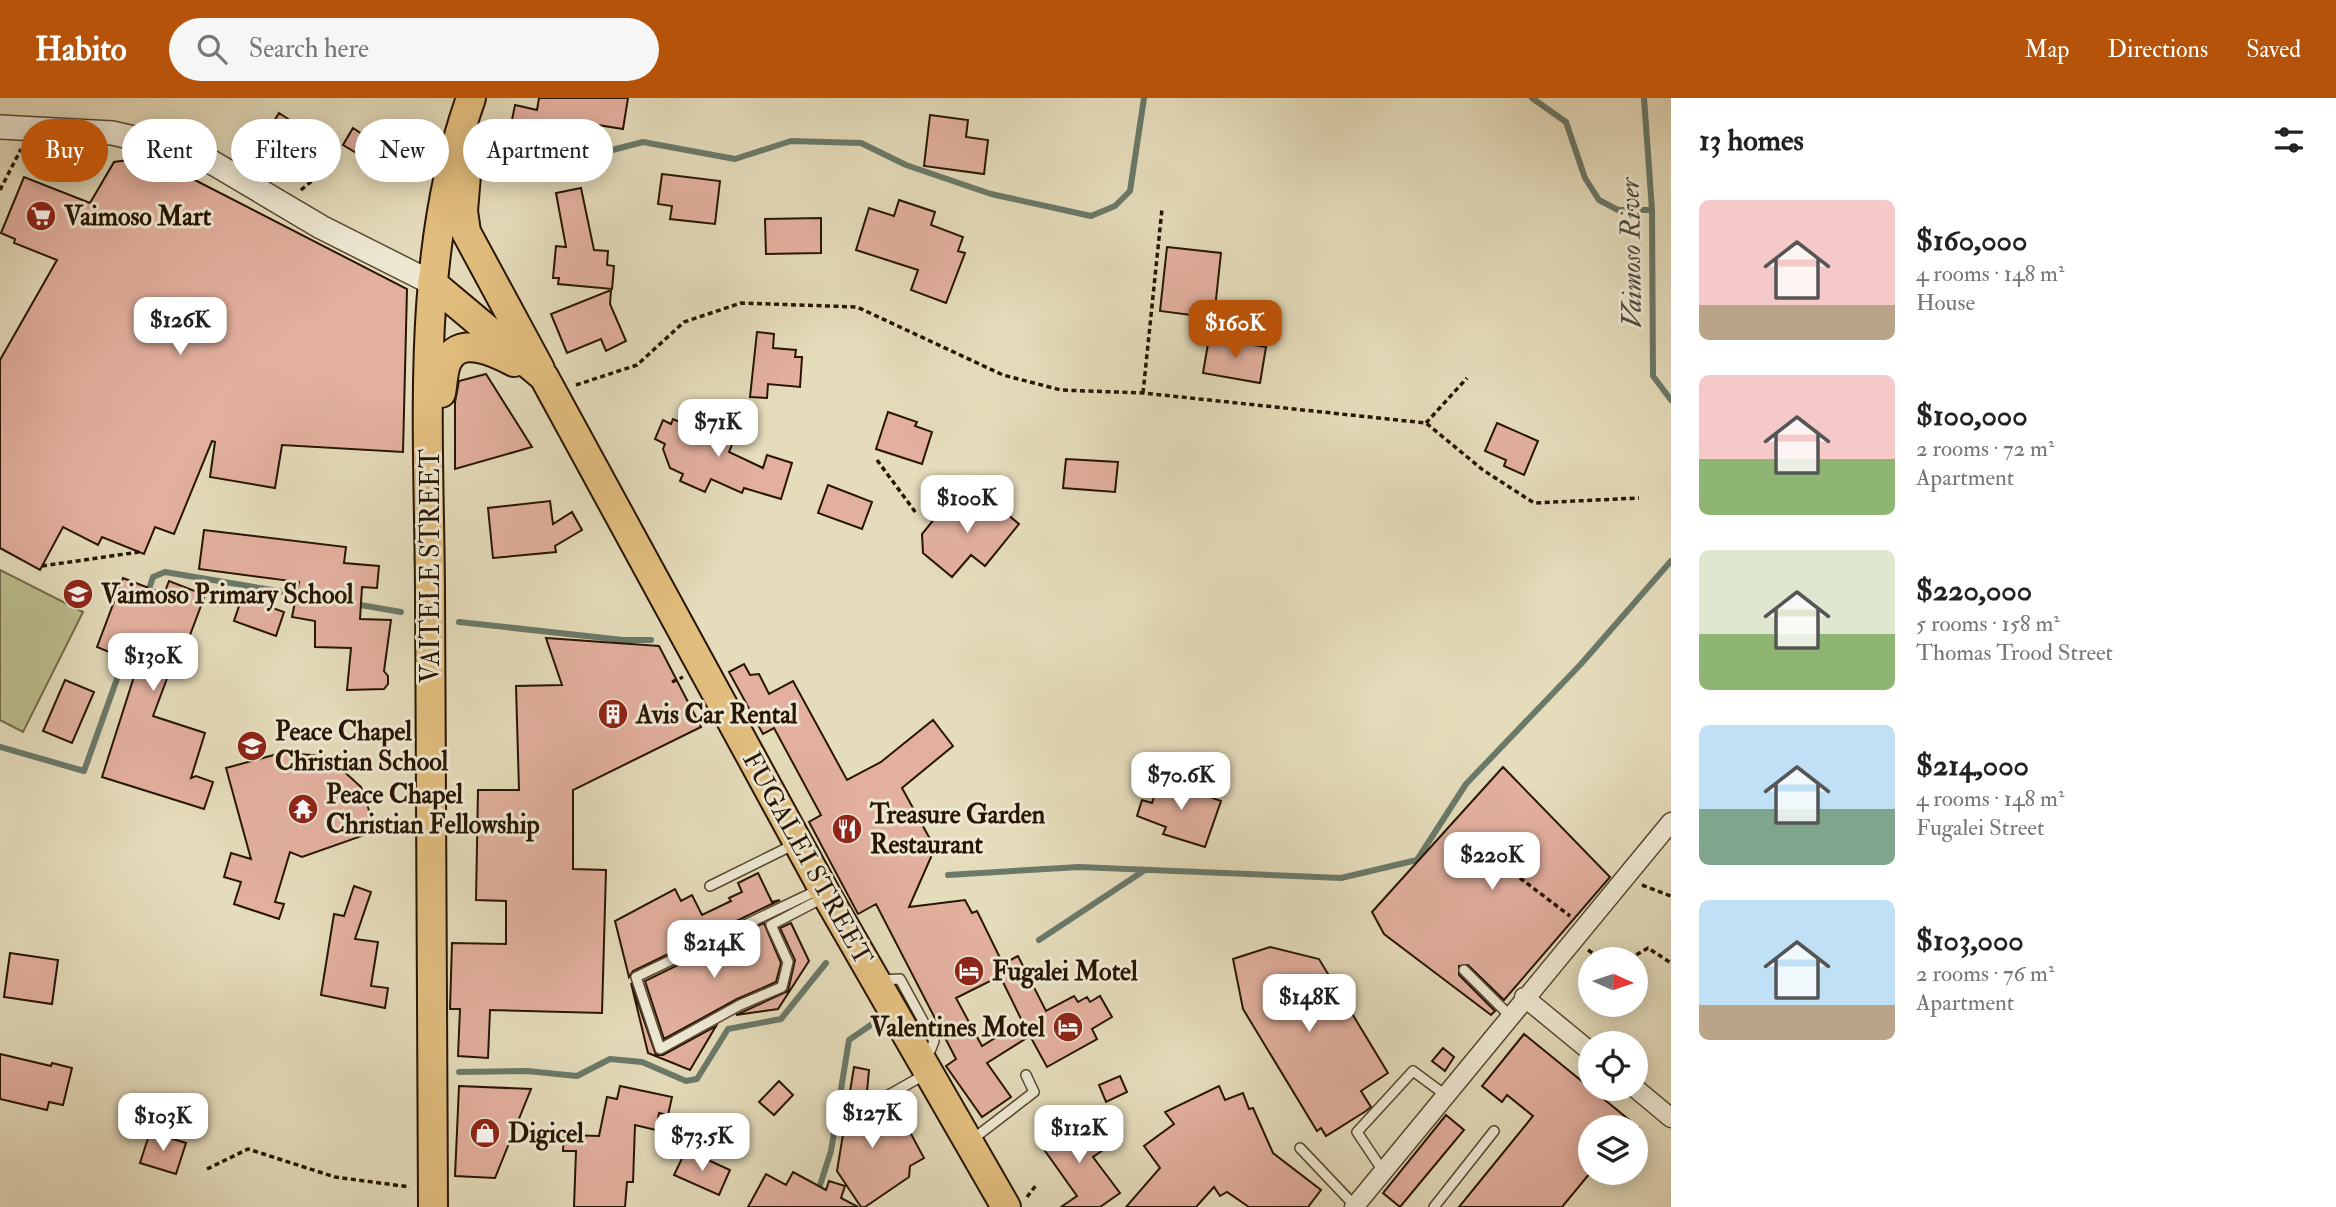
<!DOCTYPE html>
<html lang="en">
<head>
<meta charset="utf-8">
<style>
  body { margin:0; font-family:"IM FELL Double Pica",serif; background:#f6f6f6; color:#222; height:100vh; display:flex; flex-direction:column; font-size:26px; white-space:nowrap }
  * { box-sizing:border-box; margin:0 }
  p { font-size:23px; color:#767676 }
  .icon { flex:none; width:38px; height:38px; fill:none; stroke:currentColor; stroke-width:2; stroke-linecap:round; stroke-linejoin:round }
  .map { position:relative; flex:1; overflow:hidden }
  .sheet { display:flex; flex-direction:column; background:#fff; width:665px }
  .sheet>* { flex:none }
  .banner { position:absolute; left:21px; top:21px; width:665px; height:63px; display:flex; gap:14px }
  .needle { width:46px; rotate:93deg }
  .controls { position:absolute; left:1578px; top:849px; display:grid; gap:14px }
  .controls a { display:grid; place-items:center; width:70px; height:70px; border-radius:50%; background:#fff; box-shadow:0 4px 18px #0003; font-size:35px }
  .price { position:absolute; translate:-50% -60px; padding:0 16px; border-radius:14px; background:#fff; color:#222; font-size:23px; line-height:46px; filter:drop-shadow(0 2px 4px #0008) }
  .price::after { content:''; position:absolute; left:50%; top:42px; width:21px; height:16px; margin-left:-10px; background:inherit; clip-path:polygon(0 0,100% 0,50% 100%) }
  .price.selected { background:#b45309; color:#fff }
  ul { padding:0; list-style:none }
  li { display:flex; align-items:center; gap:21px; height:175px; padding:0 28px }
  li span { display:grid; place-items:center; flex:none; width:196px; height:140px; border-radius:10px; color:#555 }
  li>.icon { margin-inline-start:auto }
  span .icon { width:84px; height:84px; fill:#fffc; stroke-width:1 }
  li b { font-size:30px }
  h2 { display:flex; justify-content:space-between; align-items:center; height:84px; padding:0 28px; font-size:30px }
  .chip { padding:0 24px; border-radius:32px; background:#fff; box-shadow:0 4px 18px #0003; font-size:24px; line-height:63px }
  .chip.selected { background:#b45309; color:#fff }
  header { display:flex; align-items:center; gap:42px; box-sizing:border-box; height:98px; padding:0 35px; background:#b45309; color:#fff }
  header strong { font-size:33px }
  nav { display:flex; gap:38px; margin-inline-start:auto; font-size:24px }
  .search { width:490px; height:63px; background:#f6f6f6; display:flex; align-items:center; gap:18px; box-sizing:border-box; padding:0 24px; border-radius:38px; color:#767676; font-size:26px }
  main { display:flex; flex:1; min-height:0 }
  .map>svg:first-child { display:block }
  .green { fill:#bbbe8c; stroke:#716a47; stroke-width:2 }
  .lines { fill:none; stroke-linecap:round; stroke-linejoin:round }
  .stream { stroke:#6a7969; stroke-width:6 }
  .building { fill:#e3b09f; stroke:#271502; stroke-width:2; fill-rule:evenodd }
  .service-casing { stroke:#564730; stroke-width:12 }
  .minor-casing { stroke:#564730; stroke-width:21 }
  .tertiary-casing { stroke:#564730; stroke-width:26 }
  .primary-casing { stroke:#271502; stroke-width:32 }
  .path { stroke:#271502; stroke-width:3.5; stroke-dasharray:5 3.5; stroke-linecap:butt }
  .service { stroke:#eee8d3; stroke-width:9 }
  .minor { stroke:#eee8d3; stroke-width:18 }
  .tertiary { stroke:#eee8d3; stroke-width:23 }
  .primary { stroke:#e2be7e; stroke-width:28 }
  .labels { text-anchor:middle; stroke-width:6; stroke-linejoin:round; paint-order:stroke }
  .poi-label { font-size:26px; font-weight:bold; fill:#271502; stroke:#eee8d3; text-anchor:start }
  .street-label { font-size:26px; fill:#271502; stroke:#eee8d3 }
  .water-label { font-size:28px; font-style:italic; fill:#4e4f3e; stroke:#eee8d3 }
</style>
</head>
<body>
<header>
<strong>Habito</strong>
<div class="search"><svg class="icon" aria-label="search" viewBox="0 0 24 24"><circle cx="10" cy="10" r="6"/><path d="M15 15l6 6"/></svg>Search here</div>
<nav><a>Map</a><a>Directions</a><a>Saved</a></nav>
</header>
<main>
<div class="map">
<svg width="1671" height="1109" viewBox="0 0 1671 1109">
  <rect width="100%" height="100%" fill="#e5dcbb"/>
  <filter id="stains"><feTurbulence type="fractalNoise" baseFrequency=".00286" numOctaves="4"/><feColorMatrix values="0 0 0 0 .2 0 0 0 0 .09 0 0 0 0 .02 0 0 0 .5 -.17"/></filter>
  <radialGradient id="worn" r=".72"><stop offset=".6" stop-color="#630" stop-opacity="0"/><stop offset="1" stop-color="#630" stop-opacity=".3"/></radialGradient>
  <!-- green -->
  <path class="green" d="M 0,472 L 83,514 L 23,634 L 0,622 Z"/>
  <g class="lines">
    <!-- stream -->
    <path class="stream" d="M 1532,0 L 1566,24 L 1585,80 L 1599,102 L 1618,112 L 1652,112
      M 1644,0 L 1652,112 L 1653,278 L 1671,302
      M 488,49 L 527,74 L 643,44 L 735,61 L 791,43 L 861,45 L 906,67 L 991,96 L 1091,118 L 1115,108 L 1130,93 L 1144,0
      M 147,497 L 153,479 L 165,474 L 302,497
      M 355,506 L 401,514
      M 459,524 L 623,542 L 651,542
      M 0,649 L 84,673 L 127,553
      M 948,777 L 1079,769 L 1341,780 L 1417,762 L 1466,686 L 1581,566 L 1671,463
      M 1039,842 L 1145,772
      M 459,974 L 527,973 L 577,978 L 610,961 L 642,964 L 686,983 L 697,981 L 728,931 L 781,921 L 826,865
      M 813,1109 L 831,1053 L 849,942 L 878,922"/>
  </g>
  <!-- building -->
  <path class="building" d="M 539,0 L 628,0 L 623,31 L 579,24 L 576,39 L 564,37 L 563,43 L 510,32 L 515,7 L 537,12 Z
    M 279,15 L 296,26 L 272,66 L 255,55 Z
    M 930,17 L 968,22 L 966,39 L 988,42 L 984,76 L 924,68 Z
    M 353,30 L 389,54 L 380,69 L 343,47 Z
    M 150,59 L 407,191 L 403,354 L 282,347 L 275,390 L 210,379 L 215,344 L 212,343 L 174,436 L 155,429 L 144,456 L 102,439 L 98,447 L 63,429 L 40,472 L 0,450 L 0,262 L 57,162 L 14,145 L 15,141 L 1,135 L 24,79 L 90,105 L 114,64 Z
    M 662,76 L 720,83 L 715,126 L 670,121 L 672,108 L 658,106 Z
    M 581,90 L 594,152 L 608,153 L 607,167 L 614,168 L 612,191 L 558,186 L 559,180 L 553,180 L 556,148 L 566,149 L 556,95 Z
    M 899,102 L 935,114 L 931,127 L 963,139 L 958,153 L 965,155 L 946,205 L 911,192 L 918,172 L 856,152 L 869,110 L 894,118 Z
    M 821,120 L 821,155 L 766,156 L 765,121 Z
    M 1167,149 L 1221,155 L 1214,220 L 1160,213 Z
    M 611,192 L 610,206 L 626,243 L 606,253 L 601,241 L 567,255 L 551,216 Z
    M 757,234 L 774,236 L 773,250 L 796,252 L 795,259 L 802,259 L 800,289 L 768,286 L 767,300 L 750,299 Z
    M 1209,240 L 1266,249 L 1260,285 L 1203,275 Z
    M 486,276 L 532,349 L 455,371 L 455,304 L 459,283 Z
    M 888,314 L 917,324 L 915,328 L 932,334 L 922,366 L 876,351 Z
    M 707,318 L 738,332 L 729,354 L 763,370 L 767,357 L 792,365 L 781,401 L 744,390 L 742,395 L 711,381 L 705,394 L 680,383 L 683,376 L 670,370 L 663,351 L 665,346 L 655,341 L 663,322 L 671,326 L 673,321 L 700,333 Z
    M 1497,325 L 1538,343 L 1524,377 L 1504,368 L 1506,362 L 1485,353 Z
    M 1066,361 L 1118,364 L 1115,394 L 1063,390 Z
    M 828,387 L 872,404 L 862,431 L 818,415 Z
    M 982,395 L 1019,426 L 985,468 L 971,457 L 952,479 L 923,455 L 922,436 L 944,409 L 960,422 Z
    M 550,403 L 553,426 L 572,414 L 582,432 L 555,448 L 556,454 L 493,460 L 488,410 Z
    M 204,432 L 346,449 L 344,465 L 379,468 L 377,490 L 362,489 L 360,521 L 391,522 L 384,573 L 388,578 L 388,586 L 384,591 L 347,592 L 351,550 L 315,549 L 315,523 L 292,519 L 299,484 L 199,471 Z
    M 123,480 L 164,496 L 169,483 L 205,497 L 187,545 L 181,543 L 153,618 L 205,635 L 191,680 L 196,678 L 213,684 L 204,711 L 102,679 L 138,566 L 97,549 Z
    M 242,499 L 284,514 L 276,538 L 234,523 Z
    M 546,540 L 659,548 L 701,629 L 573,692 L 573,771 L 606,772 L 602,915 L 490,912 L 488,960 L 458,958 L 460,911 L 450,911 L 452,845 L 506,846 L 506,803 L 476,802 L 478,692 L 519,692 L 516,588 L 562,587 Z
    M 744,566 L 750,577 L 759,576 L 769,596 L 793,583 L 847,682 L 881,664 L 933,622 L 953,648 L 902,690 L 935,750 L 909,809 L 965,802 L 972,815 L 977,813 L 1003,866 L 1018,858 L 1046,913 L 1074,898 L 1078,904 L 1087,899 L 1090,904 L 1100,898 L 1112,919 L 1092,931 L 1097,941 L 1047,969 L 1030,938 L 987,965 L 1011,999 L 982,1019 L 946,968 L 956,961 L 876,806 L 858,816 L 809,724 L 821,717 L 774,630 L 763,636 L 729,574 ZM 1000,878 L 1022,923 L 982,948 L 956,900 Z
    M 65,582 L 94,594 L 72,645 L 43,633 Z
    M 281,655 L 327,658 L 361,689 L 376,733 L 302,759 L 290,754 L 275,804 L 284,806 L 279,821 L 234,806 L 241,784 L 224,779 L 231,755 L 251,761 L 226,670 Z
    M 1503,669 L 1610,779 L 1504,902 L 1468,867 L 1459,868 L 1459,877 L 1495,913 L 1491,917 L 1384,836 L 1372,814 Z
    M 1160,680 L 1221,703 L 1205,749 L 1163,736 L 1166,729 L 1137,718 L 1142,702 L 1152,705 Z
    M 758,775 L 772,804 L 780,802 L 633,873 L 629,879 L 615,823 L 675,791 L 681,803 L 692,797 L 702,817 L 731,803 L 729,800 L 742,794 L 738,785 Z
    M 354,788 L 371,794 L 355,841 L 378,844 L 371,888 L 388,890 L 385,910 L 321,897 L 334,816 L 344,818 Z
    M 764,825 L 781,865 L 776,884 L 737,901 L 664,941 L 645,883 Z
    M 791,825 L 809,863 L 778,911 L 736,917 L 788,893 L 795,862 L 780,830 Z
    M 1270,849 L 1319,861 L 1388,975 L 1361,993 L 1371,1009 L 1366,1013 L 1326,1038 L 1321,1030 L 1317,1033 L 1243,911 L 1233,861 Z
    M 10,855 L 58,862 L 52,906 L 4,899 Z
    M 631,885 L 656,957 L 663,957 L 716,928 L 690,972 L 648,955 Z
    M 1524,936 L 1638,1029 L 1591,1029 L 1591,1074 L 1562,1109 L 1459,1109 L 1533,1018 L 1507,997 L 1502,1004 L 1482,988 Z
    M 1443,950 L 1454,959 L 1445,973 L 1432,963 Z
    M 0,956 L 51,968 L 52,965 L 72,970 L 63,1007 L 49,1004 L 47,1012 L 0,1001 Z
    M 854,969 L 869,972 L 863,1036 L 910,1034 L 924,1060 L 910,1068 L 909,1079 L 865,1109 L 861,1109 L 837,1073 Z
    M 1120,978 L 1127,994 L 1106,1004 L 1099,987 Z
    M 779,983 L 793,997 L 774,1017 L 759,1004 Z
    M 459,988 L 531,991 L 495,1080 L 455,1078 Z
    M 620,988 L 672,999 L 668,1017 L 659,1015 L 656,1032 L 635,1027 L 633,1084 L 627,1084 L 625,1109 L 574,1109 L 576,1053 L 563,1053 L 564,1037 L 599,1038 L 607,999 L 617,1001 Z
    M 1219,988 L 1225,1002 L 1243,995 L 1249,1011 L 1253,1010 L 1273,1055 L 1321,1092 L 1308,1109 L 1249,1109 L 1227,1094 L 1220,1098 L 1214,1089 L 1196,1109 L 1126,1109 L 1160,1070 L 1144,1048 L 1174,1026 L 1165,1014 Z
    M 1446,1017 L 1464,1032 L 1400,1109 L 1383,1095 Z
    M 1072,1019 L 1088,1041 L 1093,1037 L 1103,1052 L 1093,1059 L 1120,1095 L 1100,1109 L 1061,1109 L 1077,1098 L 1038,1043 Z
    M 150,1034 L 186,1045 L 176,1076 L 140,1065 Z
    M 686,1052 L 730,1072 L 719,1097 L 674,1077 Z
    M 793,1074 L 826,1092 L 829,1083 L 845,1088 L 841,1100 L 858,1109 L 748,1109 L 766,1076 L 786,1087 Z"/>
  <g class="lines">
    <!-- service casing -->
    <g class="service-casing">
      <path id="service" d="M 710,788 L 793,747
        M 818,792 L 636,879 L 660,951 L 740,907 L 782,889 L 788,864 L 771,827 L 823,800
        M 1464,872 L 1509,917
        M 881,882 L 900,881 L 934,943 L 927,961
        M 887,998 L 924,977
        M 973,1041 L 1034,994 L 1026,977
        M 1300,1050 L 1355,1108
        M 1383,1073 L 1357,1034 L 1413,973 L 1444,996
        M 1434,1109 L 1494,1033"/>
    </g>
    <!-- minor casing -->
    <g class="minor-casing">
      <path id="minor" d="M 1524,899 L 1591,954
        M 1635,990 L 1671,1020
        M 1354,1109 L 1671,724"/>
    </g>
    <!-- tertiary casing -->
    <g class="tertiary-casing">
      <path id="tertiary" d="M 0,29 L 112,35 L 178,50 L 208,62 L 321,129 L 432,185"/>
    </g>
    <!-- primary casing -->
    <g class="primary-casing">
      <path id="primary" d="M 467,65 L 463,113 L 466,134 L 540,271
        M 432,185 L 544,279 L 827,798 L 1006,1109
        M 441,295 C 443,285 443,270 448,262 C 461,237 497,255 514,264
        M 433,1109 C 433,904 431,699 430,493 C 429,329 415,157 471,0"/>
    </g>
    <!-- path -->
    <path class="path" d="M 0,92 L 21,51
      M 301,92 L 326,71
      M 576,287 L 637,267 L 684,224 L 741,205 L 857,209 L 1003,277 L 1061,292 L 1143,295 L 1426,325 L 1483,372 L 1534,405 L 1639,400
      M 1143,295 L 1162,111
      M 1426,325 L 1467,280
      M 877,362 L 916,415
      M 42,468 L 139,454
      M 672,584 L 683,579
      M 1520,780 L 1570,818
      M 1642,787 L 1671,798
      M 1588,852 L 1602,861
      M 1629,861 L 1648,850 L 1671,865
      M 207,1071 L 248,1051 L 335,1079 L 410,1089
      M 1027,1099 L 1037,1086"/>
    <!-- service -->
    <use href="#service" class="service"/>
    <!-- minor -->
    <use href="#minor" class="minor"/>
    <!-- tertiary -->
    <use href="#tertiary" class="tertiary"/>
    <!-- primary -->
    <use href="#primary" class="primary"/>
  </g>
  <!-- icons -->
  <defs>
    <g id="supermarket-disc" transform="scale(1.575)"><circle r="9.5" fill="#8f2418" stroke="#eee8d3"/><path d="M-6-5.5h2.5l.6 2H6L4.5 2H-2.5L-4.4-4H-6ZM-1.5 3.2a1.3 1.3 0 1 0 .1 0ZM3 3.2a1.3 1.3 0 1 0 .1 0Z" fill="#fff"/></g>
    <g id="school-disc" transform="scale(1.575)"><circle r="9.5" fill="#8f2418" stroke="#eee8d3"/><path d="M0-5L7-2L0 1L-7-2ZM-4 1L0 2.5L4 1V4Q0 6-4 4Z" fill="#fff"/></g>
    <g id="building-disc" transform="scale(1.575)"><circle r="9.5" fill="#8f2418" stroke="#eee8d3"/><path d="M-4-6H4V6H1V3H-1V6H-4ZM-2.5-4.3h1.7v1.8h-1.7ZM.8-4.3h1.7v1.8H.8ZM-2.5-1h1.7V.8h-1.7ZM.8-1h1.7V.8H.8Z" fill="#fff"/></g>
    <g id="temple-disc" transform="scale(1.575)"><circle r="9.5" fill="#8f2418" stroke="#eee8d3"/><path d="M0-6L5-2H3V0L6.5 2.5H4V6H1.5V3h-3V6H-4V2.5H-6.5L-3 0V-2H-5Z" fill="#fff"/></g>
    <g id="restaurant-disc" transform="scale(1.575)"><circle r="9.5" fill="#8f2418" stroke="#eee8d3"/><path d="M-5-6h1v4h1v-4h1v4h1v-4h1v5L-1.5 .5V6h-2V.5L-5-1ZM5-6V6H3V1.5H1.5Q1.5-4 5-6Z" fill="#fff"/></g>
    <g id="hotel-disc" transform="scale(1.575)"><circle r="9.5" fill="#8f2418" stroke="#eee8d3"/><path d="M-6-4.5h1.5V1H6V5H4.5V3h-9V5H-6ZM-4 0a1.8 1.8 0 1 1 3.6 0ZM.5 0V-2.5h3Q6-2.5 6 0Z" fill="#fff"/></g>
    <g id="shop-disc" transform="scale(1.575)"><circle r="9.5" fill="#8f2418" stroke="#eee8d3"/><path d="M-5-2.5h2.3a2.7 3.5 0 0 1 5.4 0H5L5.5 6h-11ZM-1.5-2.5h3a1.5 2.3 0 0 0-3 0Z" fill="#fff"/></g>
  </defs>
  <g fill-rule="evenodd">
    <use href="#supermarket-disc" x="41" y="118"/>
    <use href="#school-disc" x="78" y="496"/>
    <use href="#building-disc" x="613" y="616"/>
    <use href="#school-disc" x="252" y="648"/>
    <use href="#temple-disc" x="303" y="711"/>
    <use href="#restaurant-disc" x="847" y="731"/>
    <use href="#hotel-disc" x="969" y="873"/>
    <use href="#hotel-disc" x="1068" y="929"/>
    <use href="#shop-disc" x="485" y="1035"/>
  </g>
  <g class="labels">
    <!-- poi labels -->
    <g class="poi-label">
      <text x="64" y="127">Vaimoso Mart</text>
      <text x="101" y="505">Vaimoso Primary School</text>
      <text x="636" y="625">Avis Car Rental</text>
      <text x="275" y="642">Peace Chapel<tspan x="275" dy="30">Christian School</tspan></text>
      <text x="326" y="705">Peace Chapel<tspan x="326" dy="30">Christian Fellowship</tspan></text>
      <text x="870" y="725">Treasure Garden<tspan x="870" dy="30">Restaurant</tspan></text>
      <text x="992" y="882">Fugalei Motel</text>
      <text x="1045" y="938" text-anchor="end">Valentines Motel</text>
      <text x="508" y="1044">Digicel</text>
    </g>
    <!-- street labels -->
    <g class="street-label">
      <text transform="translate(430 468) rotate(-90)" y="9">VAITELE STREET</text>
      <text transform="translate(808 760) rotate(61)" y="9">FUGALEI STREET</text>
    </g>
    <!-- water labels -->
    <g class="water-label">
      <text transform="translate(1630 155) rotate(-91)" y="10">Vaimoso River</text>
    </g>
  </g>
  <rect width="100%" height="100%" filter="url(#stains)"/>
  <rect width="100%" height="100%" fill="url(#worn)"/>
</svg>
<div class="controls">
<a><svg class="needle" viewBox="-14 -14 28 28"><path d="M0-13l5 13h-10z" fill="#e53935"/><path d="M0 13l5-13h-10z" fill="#767676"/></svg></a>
<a><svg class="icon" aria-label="locate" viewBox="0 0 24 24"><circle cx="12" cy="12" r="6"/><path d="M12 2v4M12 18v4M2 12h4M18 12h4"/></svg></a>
<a><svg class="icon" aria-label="layers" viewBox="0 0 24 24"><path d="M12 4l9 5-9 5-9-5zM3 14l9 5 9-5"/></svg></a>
</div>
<b class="price" style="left:180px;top:259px">$126K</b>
<b class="price selected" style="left:1235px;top:262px">$160K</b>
<b class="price" style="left:718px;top:361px">$71K</b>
<b class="price" style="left:967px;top:437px">$100K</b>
<b class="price" style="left:153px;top:595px">$130K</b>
<b class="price" style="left:1181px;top:714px">$70.6K</b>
<b class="price" style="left:1492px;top:794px">$220K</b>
<b class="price" style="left:714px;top:882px">$214K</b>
<b class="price" style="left:1309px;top:936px">$148K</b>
<b class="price" style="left:872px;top:1052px">$127K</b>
<b class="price" style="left:163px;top:1055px">$103K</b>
<b class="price" style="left:1079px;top:1067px">$112K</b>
<b class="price" style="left:702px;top:1075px">$73.5K</b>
<div class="banner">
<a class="chip selected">Buy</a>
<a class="chip">Rent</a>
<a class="chip">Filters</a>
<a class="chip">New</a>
<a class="chip">Apartment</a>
</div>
</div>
<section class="sheet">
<h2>13 homes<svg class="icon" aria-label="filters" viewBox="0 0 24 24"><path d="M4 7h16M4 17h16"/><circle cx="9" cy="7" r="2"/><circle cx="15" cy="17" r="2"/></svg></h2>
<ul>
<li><span style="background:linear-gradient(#f6c9c9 75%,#b9a48a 0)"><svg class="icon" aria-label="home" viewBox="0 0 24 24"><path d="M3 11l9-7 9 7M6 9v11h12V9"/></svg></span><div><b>$160,000</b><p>4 rooms · 148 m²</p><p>House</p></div></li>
<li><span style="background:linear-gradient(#f6c9c9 60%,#8fb573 0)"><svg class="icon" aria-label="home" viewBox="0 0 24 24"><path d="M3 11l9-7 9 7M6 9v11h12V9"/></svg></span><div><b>$100,000</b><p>2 rooms · 72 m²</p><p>Apartment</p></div></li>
<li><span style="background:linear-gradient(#dfe7d0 60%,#8fb573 0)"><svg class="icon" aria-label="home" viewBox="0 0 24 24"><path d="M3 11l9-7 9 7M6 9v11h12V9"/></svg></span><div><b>$220,000</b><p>5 rooms · 158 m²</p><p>Thomas Trood Street</p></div></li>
<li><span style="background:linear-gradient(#bfe0f5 60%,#7fa58c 0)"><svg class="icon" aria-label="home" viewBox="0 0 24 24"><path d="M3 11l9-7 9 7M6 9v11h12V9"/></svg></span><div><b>$214,000</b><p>4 rooms · 148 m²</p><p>Fugalei Street</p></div></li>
<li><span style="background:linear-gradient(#bfe0f5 75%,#b9a48a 0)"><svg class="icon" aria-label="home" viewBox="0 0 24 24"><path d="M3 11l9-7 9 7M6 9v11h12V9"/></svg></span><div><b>$103,000</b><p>2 rooms · 76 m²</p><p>Apartment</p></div></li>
</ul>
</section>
</main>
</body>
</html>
